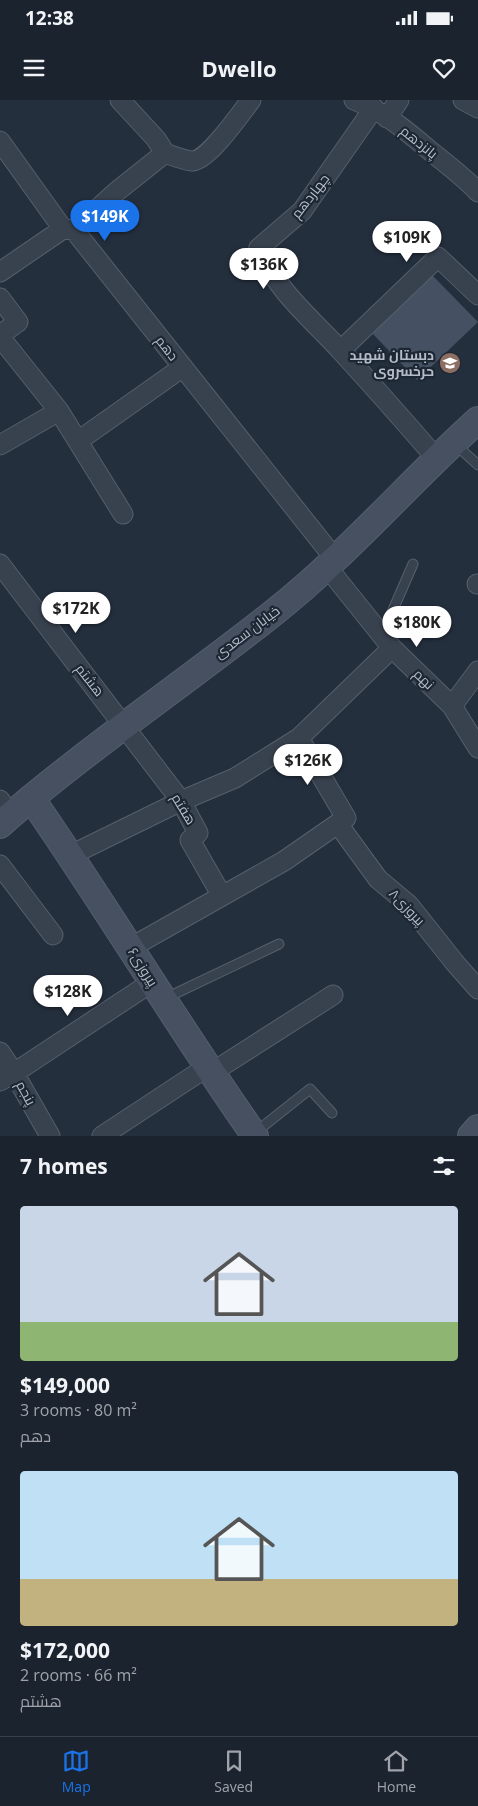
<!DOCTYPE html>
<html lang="en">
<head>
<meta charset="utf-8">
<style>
  body { margin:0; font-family:"Open Sans",Cairo,sans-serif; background:#282f3a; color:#f1f3f6; height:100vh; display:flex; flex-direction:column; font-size:19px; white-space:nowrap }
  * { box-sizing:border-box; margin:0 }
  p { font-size:16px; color:#a0a4aa }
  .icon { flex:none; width:28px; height:28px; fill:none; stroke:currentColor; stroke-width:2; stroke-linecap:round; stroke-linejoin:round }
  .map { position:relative; height:1036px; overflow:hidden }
  .panel { display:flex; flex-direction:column; background:#1b232e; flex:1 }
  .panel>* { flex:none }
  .price { position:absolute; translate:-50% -42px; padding:0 11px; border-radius:18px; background:#fff; color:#222; font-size:16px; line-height:32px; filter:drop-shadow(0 1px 2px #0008) }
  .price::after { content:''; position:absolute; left:50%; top:30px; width:15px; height:11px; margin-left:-8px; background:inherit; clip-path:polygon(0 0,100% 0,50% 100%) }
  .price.current { background:#1a73e8; color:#fff }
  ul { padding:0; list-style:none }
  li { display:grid; align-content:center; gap:10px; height:265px; padding:0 20px }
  li span { display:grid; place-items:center; height:155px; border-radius:5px; color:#555 }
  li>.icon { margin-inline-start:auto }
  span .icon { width:90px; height:90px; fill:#fffc; stroke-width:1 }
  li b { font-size:21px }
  h2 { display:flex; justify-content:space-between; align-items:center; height:60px; padding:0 20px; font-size:21px }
  .status { display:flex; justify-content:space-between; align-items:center; height:35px; padding:0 25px; background:#1b232e; direction:ltr }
  .status svg { height:14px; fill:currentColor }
  header { display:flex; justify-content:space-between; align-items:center; height:65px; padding:0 20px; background:#1b232e; font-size:22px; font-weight:700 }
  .tab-bar { display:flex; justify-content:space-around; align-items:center; height:70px; border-top:1px solid #39404a; background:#1b232e; font-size:14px; color:#a0a4aa }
  .tab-bar a { display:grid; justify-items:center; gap:2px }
  .tab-bar .current { color:#1a73e8 }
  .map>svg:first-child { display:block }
  .building { fill:#455162 }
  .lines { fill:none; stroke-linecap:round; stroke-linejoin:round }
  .lane-casing { stroke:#565f6c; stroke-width:11 }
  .street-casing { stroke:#565f6c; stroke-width:21 }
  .secondary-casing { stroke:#565f6c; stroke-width:28 }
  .lane { stroke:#38414e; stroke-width:9 }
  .street { stroke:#38414e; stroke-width:19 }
  .secondary { stroke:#465061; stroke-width:26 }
  .labels { text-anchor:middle; stroke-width:4.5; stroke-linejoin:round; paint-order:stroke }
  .street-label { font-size:14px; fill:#b4bcc9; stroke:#1d2633 }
  .poi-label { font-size:14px; font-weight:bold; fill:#b4bcc9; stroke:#1d2633; text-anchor:end }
</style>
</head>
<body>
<div class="status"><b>12:38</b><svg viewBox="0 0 49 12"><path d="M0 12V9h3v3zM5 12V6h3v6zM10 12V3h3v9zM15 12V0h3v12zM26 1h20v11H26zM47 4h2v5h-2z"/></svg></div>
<header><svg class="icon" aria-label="menu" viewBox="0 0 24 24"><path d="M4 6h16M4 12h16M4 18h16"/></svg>Dwello<svg class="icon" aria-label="heart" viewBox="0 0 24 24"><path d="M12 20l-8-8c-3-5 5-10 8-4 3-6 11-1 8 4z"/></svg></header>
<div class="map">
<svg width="478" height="1036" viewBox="0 0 478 1036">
  <rect width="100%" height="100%" fill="#242f3e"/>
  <!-- building -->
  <path class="building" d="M 431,174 L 478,222 L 417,280 L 372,233 Z"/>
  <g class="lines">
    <!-- lane casing -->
    <g class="lane-casing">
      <path id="lane" d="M 455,344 L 478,365
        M 382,535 L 413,464
        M 166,898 L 279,844
        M 256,1032 L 310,989 L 332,1013"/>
    </g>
    <!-- street casing -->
    <g class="street-casing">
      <path id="street" d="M 120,0 L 156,39 L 165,53
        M 354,0 C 383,11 404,29 428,49 C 445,63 463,76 478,92
        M 463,0 L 478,8
        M 374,8 L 302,111 L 259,148 C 276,191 312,219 342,252 C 374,287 405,322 436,358
        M 387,18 L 399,0
        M 0,41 L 63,129 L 74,130 L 335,459
        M 74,130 L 116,92 L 165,53 C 173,56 183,60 192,61 C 207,62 241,13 251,0
        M 0,172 L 63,129
        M 0,198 L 18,222 L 0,235
        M 0,237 L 59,311
        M 341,250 L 438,157 L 478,195
        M 78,341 L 183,267
        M 0,345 L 59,311 L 123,414
        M 0,464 L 181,701 L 198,733 L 190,740 L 222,796
        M 327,467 L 392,548 L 452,606 L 478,648
        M 477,484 L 478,484
        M 452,606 L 478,571
        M 0,700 L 9,717
        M 338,724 L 378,779 L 409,805 L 455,863 L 478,889
        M 71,755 L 181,701 L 235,678 L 299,638 L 392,548
        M 0,765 L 53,835
        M 130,848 L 284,761 L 346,718 L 299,638
        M 0,952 L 14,973 L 50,1036
        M 211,973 L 333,895
        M 0,981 L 14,973 L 152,882
        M 102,1036 L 207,967"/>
    </g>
    <!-- secondary casing -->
    <g class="secondary-casing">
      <path id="secondary" d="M 31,698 C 108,809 177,925 255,1036
        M 0,725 C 25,702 52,681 79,660 C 142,611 209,564 272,514 C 346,456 408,383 478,320
        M 471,1036 L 478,1028"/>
    </g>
    <!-- lane -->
    <use href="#lane" class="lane"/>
    <!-- street -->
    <use href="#street" class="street"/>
    <!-- secondary -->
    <use href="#secondary" class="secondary"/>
  </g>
  <!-- icons -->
  <defs>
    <g id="school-disc" transform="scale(1.125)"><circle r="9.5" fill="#8d6e63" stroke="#1d2633"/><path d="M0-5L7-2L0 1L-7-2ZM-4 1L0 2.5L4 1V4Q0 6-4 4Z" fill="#fff"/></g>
  </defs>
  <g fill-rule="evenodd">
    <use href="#school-disc" x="450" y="263"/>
  </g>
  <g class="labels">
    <!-- street labels -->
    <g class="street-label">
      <text transform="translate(419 42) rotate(39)" y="5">پانزدهم</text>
      <text transform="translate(310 96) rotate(-52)" y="5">چهاردهم</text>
      <text transform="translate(167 248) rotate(52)" y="5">دهم</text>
      <text transform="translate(247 532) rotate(-37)" y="5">خیابان سعدی</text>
      <text transform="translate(424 579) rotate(44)" y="5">نهم</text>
      <text transform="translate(90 580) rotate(52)" y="5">هشتم</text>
      <text transform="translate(184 709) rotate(59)" y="5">هفتم</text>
      <text transform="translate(407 807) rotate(46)" y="5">پیروزی۸</text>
      <text transform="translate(143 867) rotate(58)" y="5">پیروزی۶</text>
      <text transform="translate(26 993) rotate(61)" y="5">پنجم</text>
    </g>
    <!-- poi labels -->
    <g class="poi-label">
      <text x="434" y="260">دبستان شهید<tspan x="434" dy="16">حرخسروی</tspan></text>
    </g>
  </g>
</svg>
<b class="price current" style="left:105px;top:142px">$149K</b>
<b class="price" style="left:407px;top:163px">$109K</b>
<b class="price" style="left:264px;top:190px">$136K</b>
<b class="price" style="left:76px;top:534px">$172K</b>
<b class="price" style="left:417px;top:548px">$180K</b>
<b class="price" style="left:308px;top:686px">$126K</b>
<b class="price" style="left:68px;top:917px">$128K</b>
</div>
<section class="panel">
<h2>7 homes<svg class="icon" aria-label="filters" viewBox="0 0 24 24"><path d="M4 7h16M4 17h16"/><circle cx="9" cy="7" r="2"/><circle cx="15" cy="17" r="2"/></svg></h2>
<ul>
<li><span style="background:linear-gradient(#c9d6e8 75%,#8fb573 0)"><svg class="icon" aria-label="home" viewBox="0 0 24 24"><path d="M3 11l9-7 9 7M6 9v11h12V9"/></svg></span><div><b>$149,000</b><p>3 rooms · 80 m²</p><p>دهم</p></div></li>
<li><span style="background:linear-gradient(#bfe0f5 70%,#c2b280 0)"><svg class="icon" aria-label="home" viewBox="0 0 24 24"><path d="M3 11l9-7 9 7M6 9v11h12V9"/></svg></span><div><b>$172,000</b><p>2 rooms · 66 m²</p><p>هشتم</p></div></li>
</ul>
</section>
<nav class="tab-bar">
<a class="current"><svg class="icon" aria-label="map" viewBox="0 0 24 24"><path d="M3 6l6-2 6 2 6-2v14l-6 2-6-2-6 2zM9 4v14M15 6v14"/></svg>Map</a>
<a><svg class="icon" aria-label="saved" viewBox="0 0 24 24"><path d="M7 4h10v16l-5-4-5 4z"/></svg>Saved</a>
<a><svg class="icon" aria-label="home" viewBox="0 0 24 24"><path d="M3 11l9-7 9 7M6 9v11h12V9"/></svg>Home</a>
</nav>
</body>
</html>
